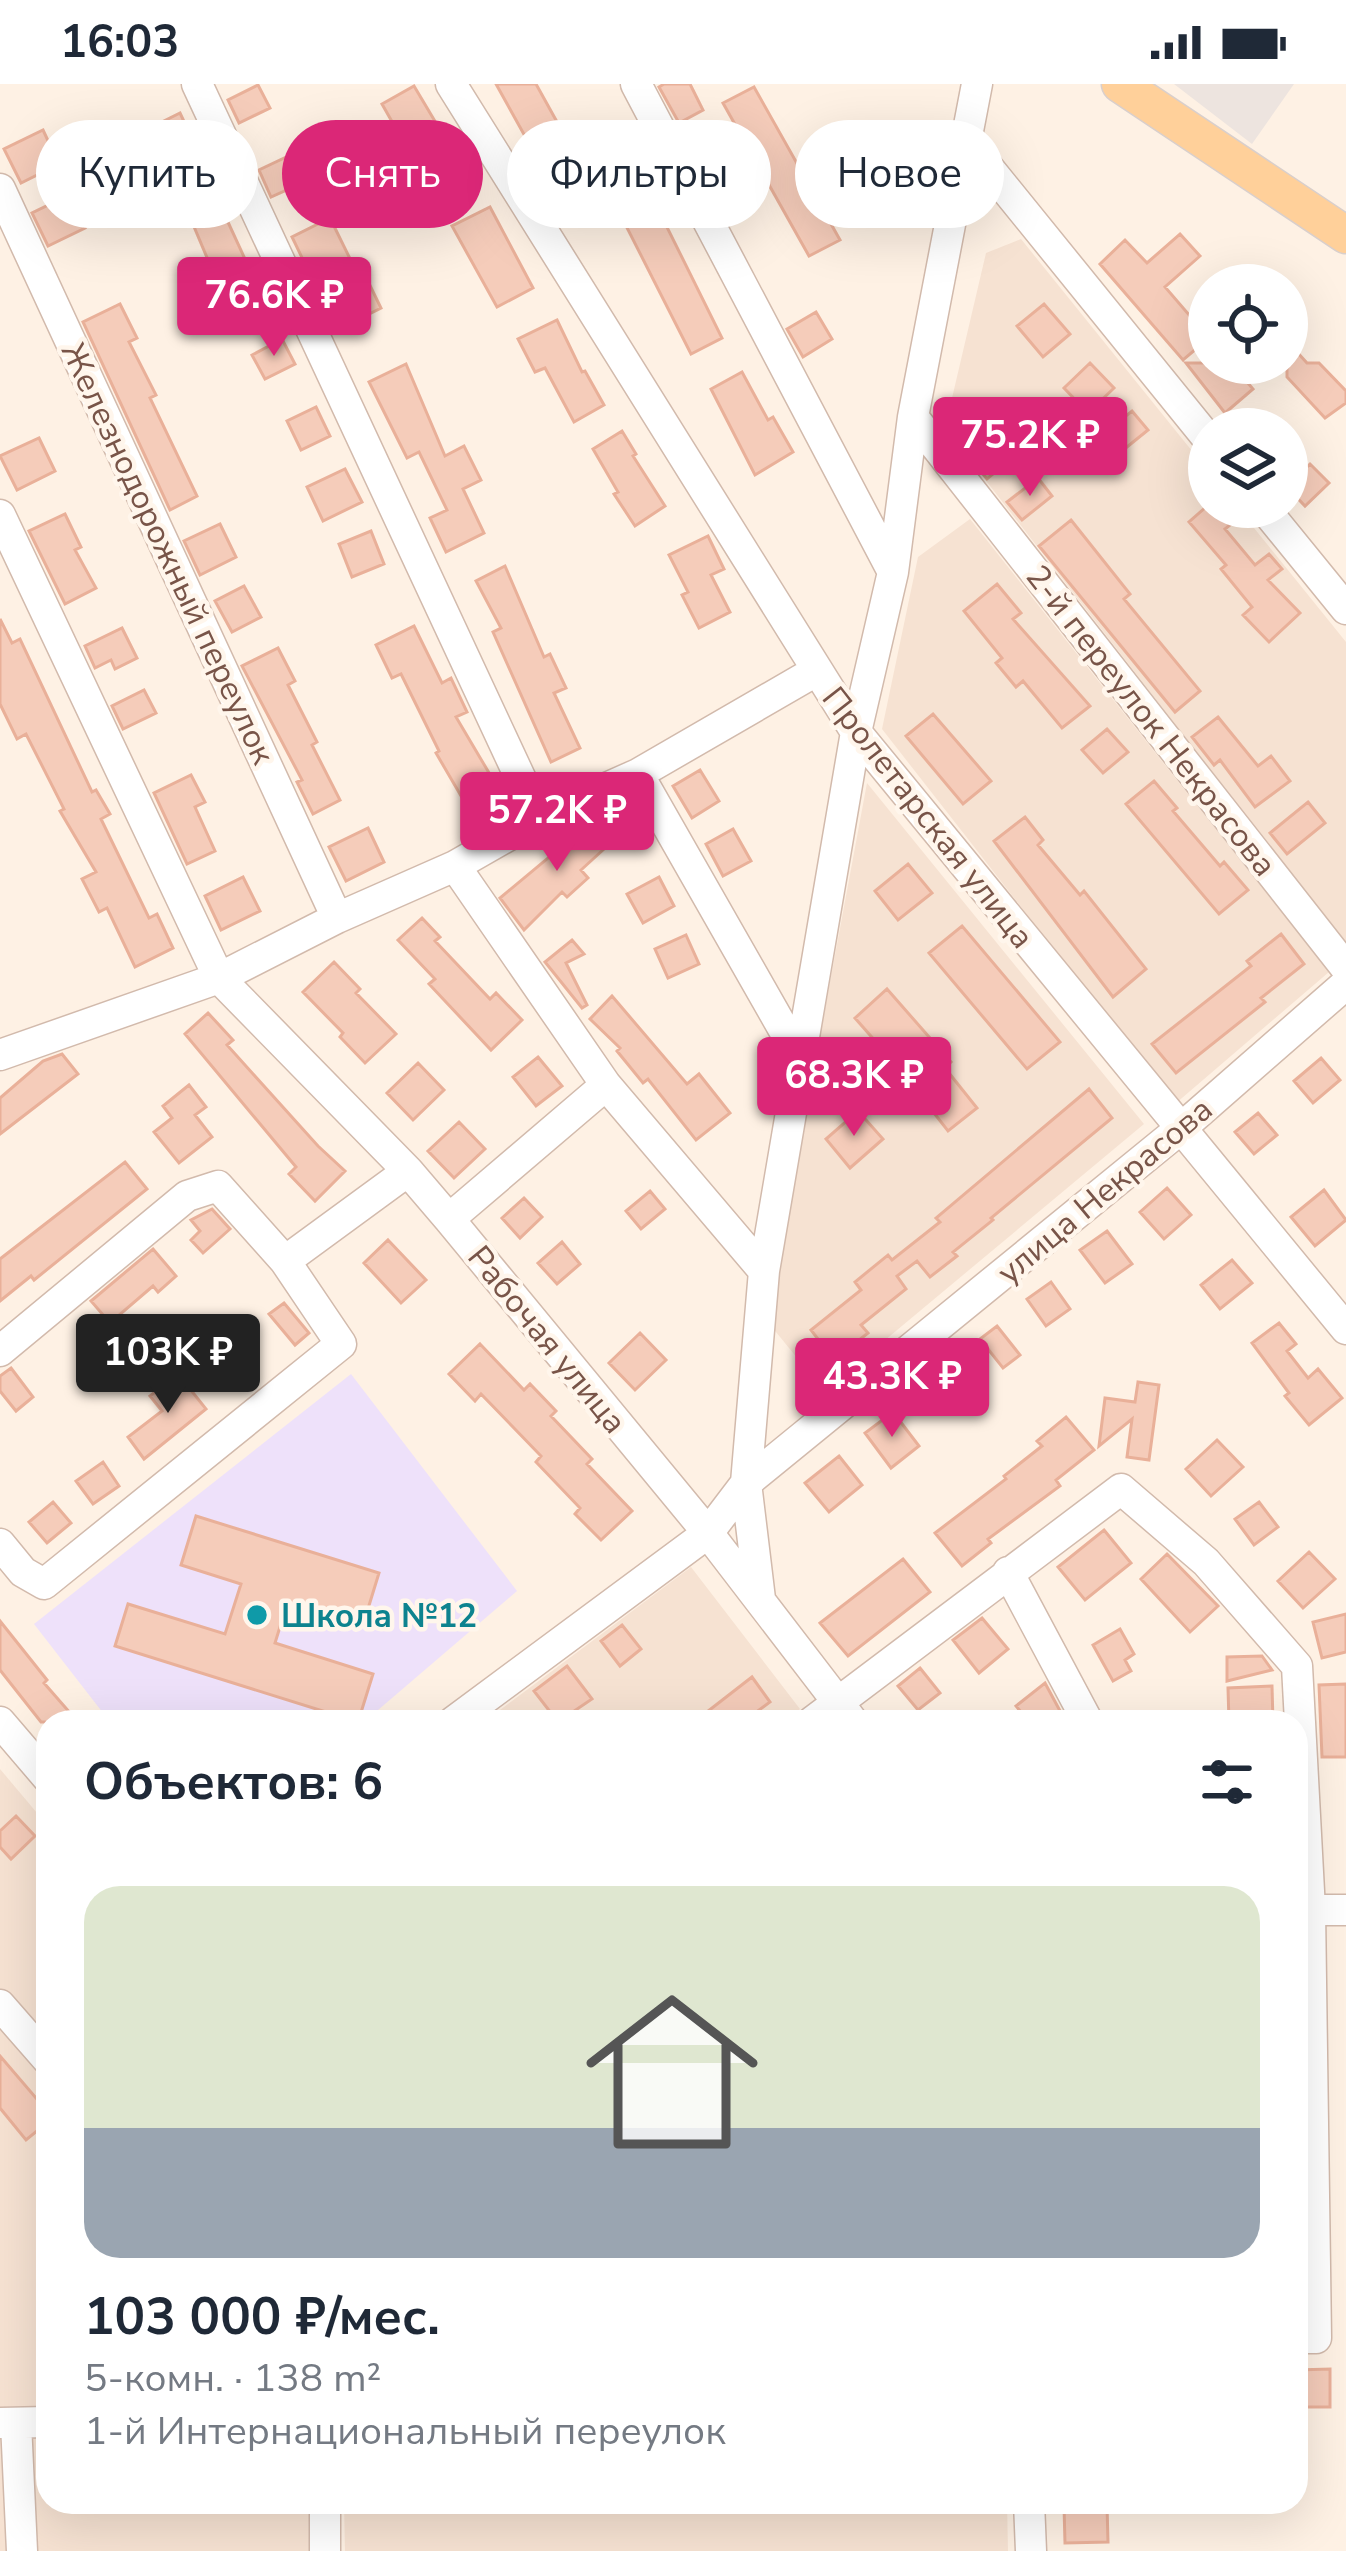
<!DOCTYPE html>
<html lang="ru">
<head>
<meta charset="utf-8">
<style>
  body { margin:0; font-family:"Nunito Sans",sans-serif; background:#f2f2f3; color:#1f2937; height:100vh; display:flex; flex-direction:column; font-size:45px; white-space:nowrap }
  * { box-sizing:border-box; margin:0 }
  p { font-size:39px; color:#747a83 }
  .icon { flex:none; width:66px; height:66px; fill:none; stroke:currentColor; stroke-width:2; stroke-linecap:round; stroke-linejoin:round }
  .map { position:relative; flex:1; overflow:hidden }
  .sheet { position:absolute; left:36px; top:1626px; width:1272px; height:804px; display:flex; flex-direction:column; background:#fff; border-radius:36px; box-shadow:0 12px 48px #0002 }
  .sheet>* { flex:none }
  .banner { position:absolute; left:36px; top:36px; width:1275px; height:108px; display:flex; gap:24px }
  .tools { position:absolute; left:1188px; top:180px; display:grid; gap:24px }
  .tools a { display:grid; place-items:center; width:120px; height:120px; border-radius:50%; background:#fff; box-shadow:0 12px 48px #0002; font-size:60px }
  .price { position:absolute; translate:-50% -102px; padding:0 27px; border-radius:12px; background:#db2777; color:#fff; font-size:39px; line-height:78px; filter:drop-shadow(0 3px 6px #0008) }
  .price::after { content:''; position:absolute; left:50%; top:72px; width:36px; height:27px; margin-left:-18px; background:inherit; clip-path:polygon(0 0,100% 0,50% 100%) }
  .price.current { background:#222; color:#fff }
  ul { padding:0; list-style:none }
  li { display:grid; align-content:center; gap:24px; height:636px; padding:0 48px }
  li span { display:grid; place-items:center; height:372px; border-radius:36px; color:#555 }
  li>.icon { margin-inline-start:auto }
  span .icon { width:216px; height:216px; fill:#fffc; stroke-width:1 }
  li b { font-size:51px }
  h2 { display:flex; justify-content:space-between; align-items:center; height:144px; padding:0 48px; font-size:51px }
  .chip { padding:0 42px; border-radius:54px; background:#fff; box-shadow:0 12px 48px #0002; font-size:42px; line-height:108px }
  .chip.current { background:#db2777; color:#fff }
  .status { display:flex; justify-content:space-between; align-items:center; height:84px; padding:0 60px; background:#fff; direction:ltr }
  .status svg { height:33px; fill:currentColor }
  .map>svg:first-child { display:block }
  .residential { fill:#f6e2d2 }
  .industrial { fill:#ede4df }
  .education { fill:#eee1fa }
  .building { fill:#f5ccba; stroke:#e9b099; stroke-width:3 }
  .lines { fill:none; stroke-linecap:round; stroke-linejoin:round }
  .minor-casing { stroke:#d2baac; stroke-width:33 }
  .major-casing { stroke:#d9cfcc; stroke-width:39 }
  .minor { stroke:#fff; stroke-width:30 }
  .major { stroke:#ffd09a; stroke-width:36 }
  .culture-dot { fill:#0f9aa8; stroke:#fff6ec; stroke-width:4.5 }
  .labels { text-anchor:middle; stroke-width:9; stroke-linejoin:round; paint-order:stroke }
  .street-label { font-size:33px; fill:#785448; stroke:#fff6ec }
  .culture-label { font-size:33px; font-weight:bold; fill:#0d838f; stroke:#fff6ec; text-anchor:start }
</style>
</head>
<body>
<div class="status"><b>16:03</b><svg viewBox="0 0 49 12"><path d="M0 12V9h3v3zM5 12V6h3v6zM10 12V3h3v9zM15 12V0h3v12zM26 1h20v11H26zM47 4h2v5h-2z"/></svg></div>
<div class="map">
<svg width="1346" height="2467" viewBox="0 0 1346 2467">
  <rect width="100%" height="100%" fill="#fef1e4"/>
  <!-- residential -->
  <path class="residential" d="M 1021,155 L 1209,388 L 1209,423 L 1237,423 L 1346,558 L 1346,860 L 945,344 L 986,169 Z
    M 970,435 L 1329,888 L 1175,1020 L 882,645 L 918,473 Z
    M 867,699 L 1144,1040 L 824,1307 L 767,1237 Z
    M 691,1483 L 800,1625 L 783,1638 L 484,1638 Z
    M 0,1685 L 48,1742 L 48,2418 L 309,2418 L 309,2467 L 0,2467 Z
    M 344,2418 L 1007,2418 L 1008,2467 L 345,2467 Z"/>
  <!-- industrial -->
  <path class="industrial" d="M 1174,0 L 1294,0 L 1252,60 Z"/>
  <!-- education -->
  <path class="education" d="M 351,1290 L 517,1507 L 364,1638 L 110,1638 L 34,1540 Z"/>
  <!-- building -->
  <path class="building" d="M 496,0 L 536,0 L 567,56 L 536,72 Z
    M 664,0 L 690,0 L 703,26 L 679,39 L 659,3 Z
    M 258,1 L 270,24 L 239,39 L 228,16 Z
    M 414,2 L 461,81 L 428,101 L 382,20 Z
    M 754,3 L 840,156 L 809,172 L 723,19 Z
    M 180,29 L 196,63 L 158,81 L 142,48 Z
    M 43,46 L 59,80 L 21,99 L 4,65 Z
    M 620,66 L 653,128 L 658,125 L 722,254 L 691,270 L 613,116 L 608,119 L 589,82 Z
    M 299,67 L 311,95 L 271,113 L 259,86 Z
    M 69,111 L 85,144 L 48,162 L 32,129 Z
    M 216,112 L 256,199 L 224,214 L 187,126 Z
    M 490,123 L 533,204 L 497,223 L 452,142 Z
    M 330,134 L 359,193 L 365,191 L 381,224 L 343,243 L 314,183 L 308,186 L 292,153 Z
    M 1180,150 L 1200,172 L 1165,203 L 1209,254 L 1183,276 L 1100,180 L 1125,156 L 1147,179 Z
    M 120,220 L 137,254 L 129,258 L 156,311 L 150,314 L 197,412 L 170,426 L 83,238 Z
    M 1044,220 L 1070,250 L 1043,273 L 1017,242 Z
    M 816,228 L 832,255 L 803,273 L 787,245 Z
    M 557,236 L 582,288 L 585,287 L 604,321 L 574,338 L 545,284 L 535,288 L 518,255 Z
    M 282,255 L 295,280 L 265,295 L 252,271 Z
    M 1287,257 L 1307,279 L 1319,279 L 1346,307 L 1346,319 L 1325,334 L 1287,293 Z
    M 1090,279 L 1114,304 L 1088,329 L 1064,304 Z
    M 1186,279 L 1231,279 L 1253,305 L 1225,329 Z
    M 406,280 L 445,372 L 464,362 L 481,396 L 463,405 L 484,449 L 446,468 L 430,434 L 447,426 L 419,368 L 407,374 L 369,298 Z
    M 742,288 L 768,336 L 773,333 L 793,368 L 755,391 L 711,305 Z
    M 316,323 L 330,352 L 301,366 L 287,337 Z
    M 1132,327 L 1148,346 L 1122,367 L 1107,347 Z
    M 622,347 L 636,370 L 633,372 L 665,422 L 635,442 L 614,410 L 618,408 L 593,365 Z
    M 987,348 L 1011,375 L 987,395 L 964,367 Z
    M 39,354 L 55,387 L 17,406 L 0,372 Z
    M 1310,380 L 1329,399 L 1305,422 L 1287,403 Z
    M 345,385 L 362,418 L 323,437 L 307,403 Z
    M 1038,394 L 1052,412 L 1022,436 L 1007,418 Z
    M 1206,423 L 1234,423 L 1241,432 L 1225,445 L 1255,481 L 1269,470 L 1282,485 L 1268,496 L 1300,529 L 1269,558 L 1243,531 L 1252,523 L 1221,485 L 1226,481 L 1189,438 Z
    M 65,430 L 81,463 L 75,466 L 96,504 L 65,520 L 29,447 Z
    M 1071,436 L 1130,510 L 1124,515 L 1200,607 L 1175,628 L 1039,462 Z
    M 220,440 L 236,473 L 200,491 L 184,457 Z
    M 371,447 L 384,480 L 352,493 L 339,460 Z
    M 708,452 L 724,485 L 711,491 L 730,528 L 699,544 L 682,511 L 688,508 L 669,471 Z
    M 505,482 L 544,573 L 550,570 L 566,604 L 554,609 L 580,664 L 551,678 L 493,548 L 501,544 L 476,497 Z
    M 997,500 L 1021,529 L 1013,535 L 1090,622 L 1062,644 L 1023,597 L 1016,603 L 996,579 L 1002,574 L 964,527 Z
    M 244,502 L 261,533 L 232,548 L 215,517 Z
    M 0,535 L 12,559 L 20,555 L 92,708 L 96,706 L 110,730 L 101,735 L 149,834 L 157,830 L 173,864 L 135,883 L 107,824 L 99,828 L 82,795 L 96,788 L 60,727 L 64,725 L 26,650 L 17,655 L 0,620 Z
    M 414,542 L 442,599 L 451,594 L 467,628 L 456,633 L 495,699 L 464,717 L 436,669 L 439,667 L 401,590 L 392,594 L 376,561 Z
    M 122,544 L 137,574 L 115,585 L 111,576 L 95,584 L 85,562 Z
    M 278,564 L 295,597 L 288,601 L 317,658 L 312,661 L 340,716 L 313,730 L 297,698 L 302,696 L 242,582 Z
    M 144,606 L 156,629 L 123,645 L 112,622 Z
    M 933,630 L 991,697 L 963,720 L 906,652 Z
    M 1218,633 L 1258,682 L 1271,672 L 1290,697 L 1255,723 L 1220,676 L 1214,681 L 1192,653 Z
    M 1107,645 L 1128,668 L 1103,689 L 1082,666 Z
    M 700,686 L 719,717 L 692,734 L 673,702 Z
    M 191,691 L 205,718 L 195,723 L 215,767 L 187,780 L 154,709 Z
    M 1154,697 L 1177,724 L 1173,727 L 1220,782 L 1224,778 L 1248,806 L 1219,830 L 1126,720 Z
    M 1308,718 L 1325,739 L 1287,770 L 1270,749 Z
    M 1025,733 L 1043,756 L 1038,761 L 1080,811 L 1084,807 L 1146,885 L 1113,913 L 994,757 Z
    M 596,734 L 615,755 L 581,786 L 588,794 L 567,813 L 562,808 L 524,846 L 500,814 Z
    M 368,744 L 384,778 L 346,797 L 329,763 Z
    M 733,745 L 751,777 L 723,792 L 706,760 Z
    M 908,780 L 932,809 L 898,836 L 875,807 Z
    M 243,793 L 260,827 L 221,846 L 205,812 Z
    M 659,793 L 674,822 L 643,839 L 627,810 Z
    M 422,834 L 440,853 L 435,857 L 490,915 L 496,909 L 522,936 L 491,966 L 429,900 L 435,895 L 398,856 Z
    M 962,842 L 1060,958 L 1027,985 L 929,869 Z
    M 1281,850 L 1304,880 L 1261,914 L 1265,918 L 1176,989 L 1152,960 L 1251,882 L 1247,877 Z
    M 686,851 L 699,880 L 668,894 L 655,865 Z
    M 572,856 L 584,870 L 566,879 L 587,921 L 582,924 L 545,878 Z
    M 334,878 L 360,905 L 356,909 L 396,950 L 365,979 L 340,953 L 343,949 L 303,908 Z
    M 887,905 L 951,978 L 945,984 L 977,1024 L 948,1047 L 927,1020 L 929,1018 L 855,934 Z
    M 612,912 L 687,1000 L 699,990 L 730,1029 L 696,1056 L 648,995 L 643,999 L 617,967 L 620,964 L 590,935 Z
    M 208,929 L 233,956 L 227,961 L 318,1062 L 345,1087 L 315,1117 L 289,1090 L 296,1083 L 185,950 Z
    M 62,970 L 78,990 L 0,1050 L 0,1014 L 43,977 Z
    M 538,973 L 562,1002 L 536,1022 L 513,993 Z
    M 1321,974 L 1340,996 L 1313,1019 L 1294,997 Z
    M 418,979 L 444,1006 L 413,1036 L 387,1009 Z
    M 189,1001 L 206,1023 L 195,1031 L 212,1053 L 179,1079 L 154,1048 L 172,1034 L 163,1022 Z
    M 1089,1005 L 1112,1034 L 991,1134 L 993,1136 L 953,1168 L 957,1172 L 930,1193 L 917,1177 L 897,1192 L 906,1205 L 861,1241 L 868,1249 L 834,1276 L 811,1246 L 861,1206 L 855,1198 L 888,1171 L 892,1176 L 940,1138 L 936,1134 Z
    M 858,1027 L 883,1055 L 850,1084 L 826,1055 Z
    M 1258,1029 L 1277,1051 L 1254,1070 L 1235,1048 Z
    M 459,1038 L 485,1065 L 454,1094 L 428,1067 Z
    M 125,1078 L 147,1105 L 34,1196 L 31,1192 L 0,1217 L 0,1175 Z
    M 1167,1104 L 1191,1131 L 1164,1155 L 1140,1128 Z
    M 1324,1106 L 1346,1136 L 1315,1162 L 1291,1133 Z
    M 650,1107 L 665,1125 L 641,1145 L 626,1127 Z
    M 524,1114 L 542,1133 L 520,1154 L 502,1134 Z
    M 212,1125 L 230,1145 L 203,1169 L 191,1156 L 200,1147 L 191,1136 Z
    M 1107,1147 L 1132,1180 L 1105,1199 L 1080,1166 Z
    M 388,1156 L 426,1196 L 401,1219 L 364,1179 Z
    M 562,1158 L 580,1180 L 557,1200 L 538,1179 Z
    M 153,1165 L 176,1192 L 158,1208 L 153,1202 L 110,1239 L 91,1217 Z
    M 1232,1176 L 1252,1199 L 1220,1225 L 1201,1201 Z
    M 1051,1198 L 1070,1225 L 1046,1242 L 1027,1215 Z
    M 284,1219 L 309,1249 L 295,1261 L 269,1230 Z
    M 1279,1239 L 1296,1260 L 1287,1267 L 1308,1294 L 1318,1285 L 1342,1314 L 1309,1341 L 1285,1312 L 1289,1309 L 1252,1259 Z
    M 997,1242 L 1020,1271 L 1003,1284 L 980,1255 Z
    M 640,1249 L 666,1276 L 635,1306 L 609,1279 Z
    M 480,1260 L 524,1306 L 530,1300 L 556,1327 L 551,1332 L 592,1375 L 587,1380 L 632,1427 L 601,1456 L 575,1430 L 580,1424 L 536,1378 L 541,1372 L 481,1310 L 475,1317 L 449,1290 Z
    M 954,1270 L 976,1300 L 952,1318 L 930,1288 Z
    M 11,1284 L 33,1313 L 16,1327 L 0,1307 L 0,1292 Z
    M 178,1290 L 206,1325 L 144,1375 L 128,1353 L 162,1327 L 150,1312 Z
    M 1138,1298 L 1159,1301 L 1149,1376 L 1127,1373 L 1132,1335 L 1099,1362 L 1105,1314 L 1135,1318 Z
    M 893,1328 L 919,1362 L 891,1384 L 865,1349 Z
    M 1066,1333 L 1094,1366 L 1056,1396 L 1060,1402 L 988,1455 L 991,1459 L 962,1482 L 935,1449 L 1006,1395 L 1004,1392 L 1042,1362 L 1037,1357 Z
    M 1217,1356 L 1243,1383 L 1211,1412 L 1186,1385 Z
    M 839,1372 L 862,1401 L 829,1428 L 805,1399 Z
    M 103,1378 L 119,1402 L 93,1420 L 76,1397 Z
    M 53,1418 L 71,1439 L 47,1459 L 29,1438 Z
    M 1259,1418 L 1278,1443 L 1254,1461 L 1235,1435 Z
    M 196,1432 L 379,1489 L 363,1541 L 288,1517 L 275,1559 L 373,1590 L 358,1638 L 115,1562 L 128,1520 L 225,1550 L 241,1500 L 181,1481 Z
    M 1104,1446 L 1131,1479 L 1085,1516 L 1058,1483 Z
    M 1309,1468 L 1335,1495 L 1303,1524 L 1278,1497 Z
    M 1167,1470 L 1218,1522 L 1190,1548 L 1141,1495 Z
    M 903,1475 L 930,1508 L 848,1572 L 820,1539 Z
    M 1346,1530 L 1346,1568 L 1322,1574 L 1313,1538 Z
    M 982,1534 L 1008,1565 L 979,1589 L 953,1556 Z
    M 0,1537 L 47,1596 L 44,1599 L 78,1638 L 41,1638 L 0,1586 Z
    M 622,1541 L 641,1565 L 620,1582 L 601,1557 Z
    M 1120,1545 L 1134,1570 L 1125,1576 L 1131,1587 L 1113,1597 L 1093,1561 Z
    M 1262,1572 L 1272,1586 L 1227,1597 L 1227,1573 Z
    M 567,1582 L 592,1615 L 558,1638 L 534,1607 Z
    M 920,1584 L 940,1609 L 918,1626 L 898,1602 Z
    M 752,1593 L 770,1618 L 743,1638 L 694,1638 Z
    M 1045,1599 L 1066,1638 L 1029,1638 L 1016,1622 Z
    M 1346,1600 L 1346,1673 L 1322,1673 L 1319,1601 Z
    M 1272,1602 L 1273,1638 L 1229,1638 L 1228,1604 Z
    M 16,1732 L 35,1752 L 11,1775 L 0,1763 L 0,1747 Z
    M 0,1972 L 48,2028 L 48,2038 L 26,2056 L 0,2024 Z
    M 1330,2285 L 1330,2323 L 1296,2323 L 1296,2286 Z
    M 1107,2421 L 1108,2458 L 1065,2459 L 1064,2422 Z"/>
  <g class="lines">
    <!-- minor casing -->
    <g class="minor-casing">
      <path id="minor" d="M 197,0 L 539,734
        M 451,0 L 856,648 L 1346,1245
        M 636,0 L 893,488
        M 965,55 L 1209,356
        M 0,105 L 337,834
        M 913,333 L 1346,884
        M 1263,423 L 1346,525
        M 0,431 L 219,894 L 408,1087 L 449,1135 L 708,1449 L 853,1638
        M 638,690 L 800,974
        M 455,782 L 606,1001 L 764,1187
        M 0,971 L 219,894 L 337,834 L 455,782 L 539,734 L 638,690 L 816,587
        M 449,1135 L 606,1001
        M 0,1267 L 187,1112 L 218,1102 L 285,1177 L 408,1087
        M 0,1460 L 23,1488 L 44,1500 L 341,1260 L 285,1177
        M 1008,1488 L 1088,1638
        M 760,1515 L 746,1399 L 764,1187 L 856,648 L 893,488 L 913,333 L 977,0
        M 0,1638 L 48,1694
        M 453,1638 L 708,1449 L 746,1399 L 1179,1046 L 1346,900
        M 812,1638 L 1121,1405 L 1206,1478 L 1297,1582 L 1310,1826 L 1316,2254 L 1296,2254
        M 1296,1826 L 1346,1826
        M 0,1921 L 48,1976
        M 0,2339 L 48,2338
        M 16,2339 L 22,2467
        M 325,2418 L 325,2467
        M 1029,2418 L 1031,2467"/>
    </g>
    <!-- major casing -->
    <g class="major-casing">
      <path id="major" d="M 1120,0 L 1346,151"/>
    </g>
    <!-- minor -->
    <use href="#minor" class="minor"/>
    <!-- major -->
    <use href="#major" class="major"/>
  </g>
  <!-- markers -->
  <circle class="culture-dot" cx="257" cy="1531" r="12"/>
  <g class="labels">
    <!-- street labels -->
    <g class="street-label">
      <text transform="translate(169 469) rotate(65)" y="12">Железнодорожный переулок</text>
      <text transform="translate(1152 636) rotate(52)" y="12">2-й переулок Некрасова</text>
      <text transform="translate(929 733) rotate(52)" y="12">Пролетарская улица</text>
      <text transform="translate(1104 1106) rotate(-40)" y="12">улица Некрасова</text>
      <text transform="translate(548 1255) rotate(51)" y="12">Рабочая улица</text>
    </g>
    <!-- culture labels -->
    <g class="culture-label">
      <text x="281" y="1543">Школа №12</text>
    </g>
  </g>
</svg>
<div class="tools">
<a><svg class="icon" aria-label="locate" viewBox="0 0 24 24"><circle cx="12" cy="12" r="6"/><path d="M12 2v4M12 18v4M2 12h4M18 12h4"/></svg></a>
<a><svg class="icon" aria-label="layers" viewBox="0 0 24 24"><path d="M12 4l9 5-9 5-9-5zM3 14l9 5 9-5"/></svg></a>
</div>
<b class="price" style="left:274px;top:275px">76.6K ₽</b>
<b class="price" style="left:1030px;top:415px">75.2K ₽</b>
<b class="price" style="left:557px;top:790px">57.2K ₽</b>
<b class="price" style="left:854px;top:1055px">68.3K ₽</b>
<b class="price current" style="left:168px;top:1332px">103K ₽</b>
<b class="price" style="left:892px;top:1356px">43.3K ₽</b>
<div class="banner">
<a class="chip">Купить</a>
<a class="chip current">Снять</a>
<a class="chip">Фильтры</a>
<a class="chip">Новое</a>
</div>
<section class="sheet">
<h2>Объектов: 6<svg class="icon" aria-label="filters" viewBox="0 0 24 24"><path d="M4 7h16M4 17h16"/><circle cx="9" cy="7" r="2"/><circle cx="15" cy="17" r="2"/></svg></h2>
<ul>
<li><span style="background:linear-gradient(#dfe7d0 65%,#9aa5b1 0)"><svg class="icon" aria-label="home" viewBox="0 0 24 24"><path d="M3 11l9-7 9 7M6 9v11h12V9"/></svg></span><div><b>103 000 ₽/мес.</b><p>5-комн. · 138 m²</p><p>1-й Интернациональный переулок</p></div></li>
</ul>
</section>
</div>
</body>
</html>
